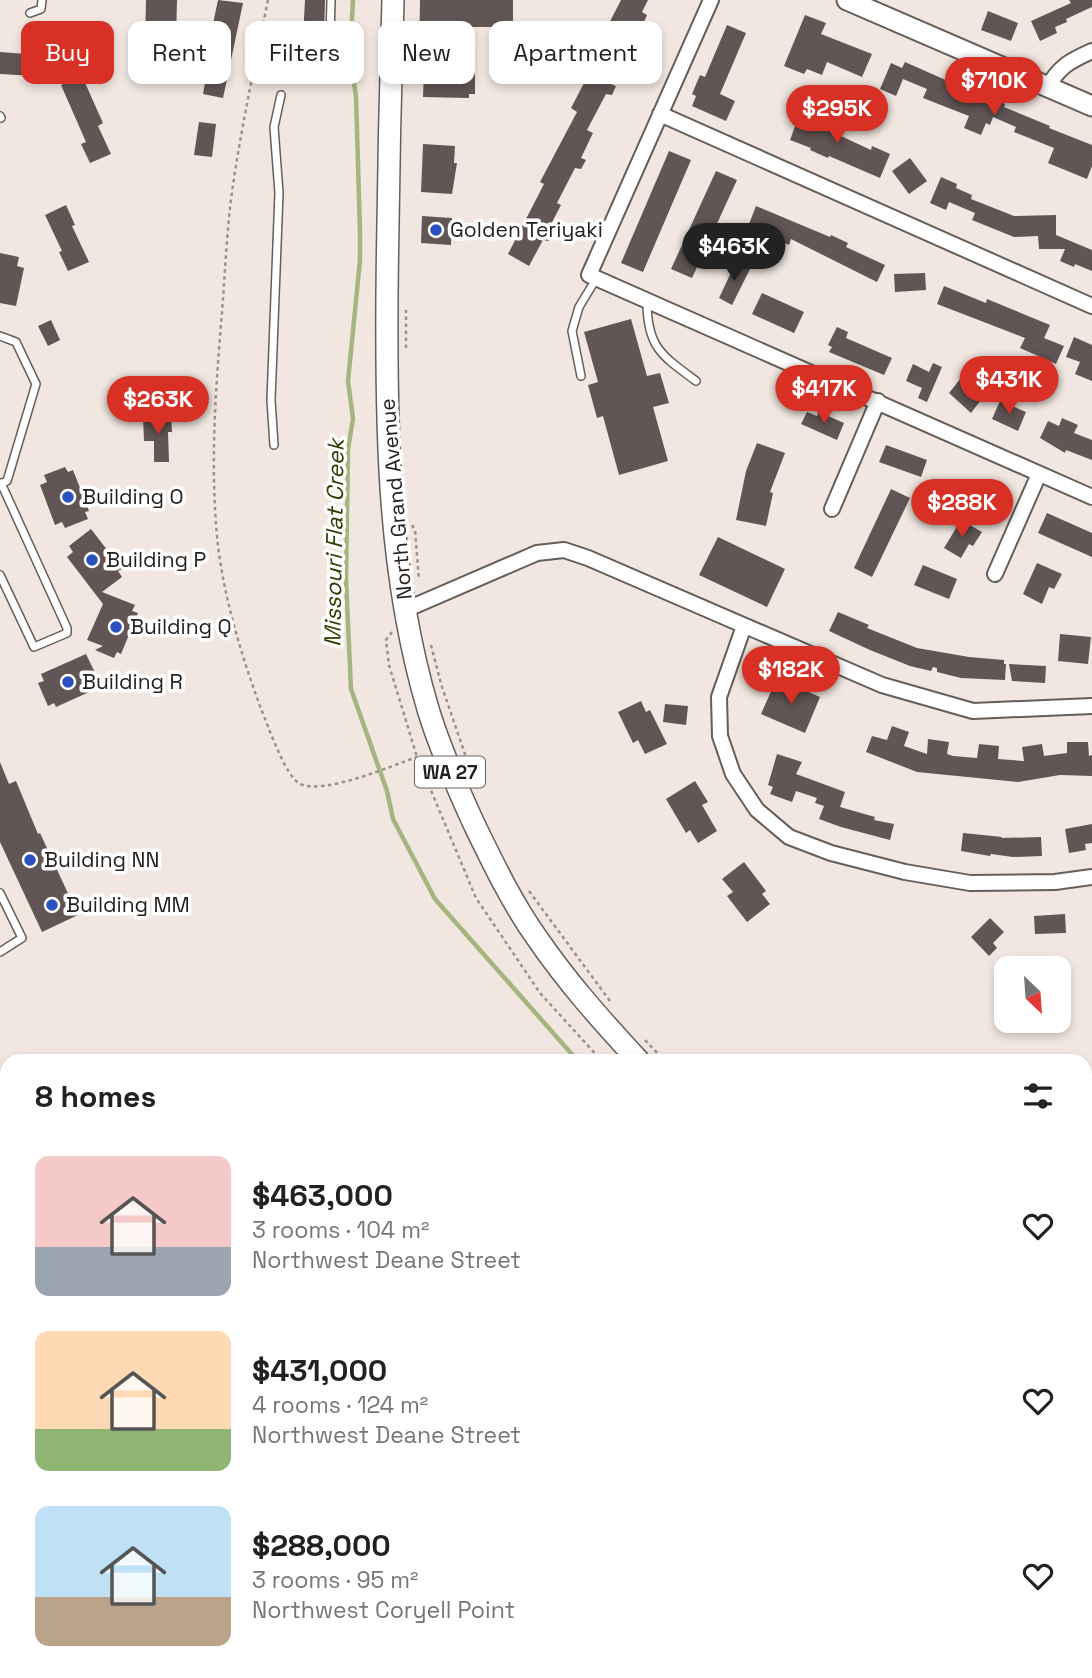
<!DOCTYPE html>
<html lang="en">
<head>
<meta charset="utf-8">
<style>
  body { margin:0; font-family:"Space Grotesk",sans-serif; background:#f2f2f2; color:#202124; height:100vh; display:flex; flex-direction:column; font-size:26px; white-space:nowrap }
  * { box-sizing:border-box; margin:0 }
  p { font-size:23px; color:#757577 }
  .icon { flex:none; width:38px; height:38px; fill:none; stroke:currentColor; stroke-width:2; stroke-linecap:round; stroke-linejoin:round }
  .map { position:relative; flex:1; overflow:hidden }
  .drawer { position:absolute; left:0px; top:1054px; width:1092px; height:625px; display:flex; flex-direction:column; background:#fff; border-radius:21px 21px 0 0; box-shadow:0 4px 10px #0003 }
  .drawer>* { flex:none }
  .banner { position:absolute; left:21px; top:21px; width:700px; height:63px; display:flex; gap:14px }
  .needle { width:46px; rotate:155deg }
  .buttons { position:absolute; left:994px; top:956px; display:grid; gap:14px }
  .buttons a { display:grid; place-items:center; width:77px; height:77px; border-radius:14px; background:#fff; box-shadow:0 4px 10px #0003; font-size:35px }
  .price { position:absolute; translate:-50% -60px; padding:0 16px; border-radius:24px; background:#d93025; color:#fff; font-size:23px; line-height:46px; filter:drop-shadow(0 2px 4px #0008) }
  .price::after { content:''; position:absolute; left:50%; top:42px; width:21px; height:16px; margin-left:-10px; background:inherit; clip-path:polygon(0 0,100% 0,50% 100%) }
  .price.active { background:#222; color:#fff }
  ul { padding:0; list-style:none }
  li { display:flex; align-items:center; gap:21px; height:175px; padding:0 35px }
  li span { display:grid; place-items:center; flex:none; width:196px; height:140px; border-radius:14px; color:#555 }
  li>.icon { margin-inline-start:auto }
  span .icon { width:84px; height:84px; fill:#fffc; stroke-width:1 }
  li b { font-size:30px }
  h2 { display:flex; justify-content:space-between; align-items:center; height:84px; padding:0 35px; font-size:30px }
  .pill { padding:0 24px; border-radius:14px; background:#fff; box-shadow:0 4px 10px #0003; font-size:24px; line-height:63px }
  .pill.active { background:#d93025; color:#fff }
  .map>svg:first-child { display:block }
  .green { fill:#f4cbd8 }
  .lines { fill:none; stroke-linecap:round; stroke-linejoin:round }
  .stream { stroke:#a6b580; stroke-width:4.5 }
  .building { fill:#615655 }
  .lane-casing { stroke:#665e58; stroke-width:10 }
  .street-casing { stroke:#665e58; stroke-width:18 }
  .secondary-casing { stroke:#665e58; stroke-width:23 }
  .primary-casing { stroke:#665e58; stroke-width:24 }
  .path { stroke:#98918c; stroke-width:2.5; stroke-dasharray:3.5 3.5; stroke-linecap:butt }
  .lane { stroke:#fff; stroke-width:7 }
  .street { stroke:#fff; stroke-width:14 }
  .secondary { stroke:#fff; stroke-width:19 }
  .primary { stroke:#fff; stroke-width:21 }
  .poi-dot { fill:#2a50bf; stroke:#fff; stroke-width:2.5 }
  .labels { text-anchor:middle; stroke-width:7; stroke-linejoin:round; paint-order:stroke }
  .shield { fill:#fff; stroke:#666362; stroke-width:2 }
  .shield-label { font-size:19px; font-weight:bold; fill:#24201e }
  .poi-label { font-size:21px; fill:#24201e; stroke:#fff; text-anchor:start }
  .street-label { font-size:21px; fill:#24201e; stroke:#fff }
  .water-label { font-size:23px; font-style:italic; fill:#303c00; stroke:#fff }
</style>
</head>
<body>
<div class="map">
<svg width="1092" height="1678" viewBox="0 0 1092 1678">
  <rect width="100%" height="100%" fill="#f1e7e0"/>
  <!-- green -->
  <path class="green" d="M 381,1671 L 463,1671 L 470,1678 L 375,1678 Z"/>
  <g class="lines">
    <!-- stream -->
    <path class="stream" d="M 353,0 L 350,55 L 356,97 L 360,231 L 360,260 L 348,381 L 353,419 L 348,449 L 346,580 L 351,689 L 387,791 L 393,819 L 435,899 L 577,1060
      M 1028,1671 L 1029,1678"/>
  </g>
  <!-- building -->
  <path class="building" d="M 146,0 L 177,0 L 176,43 L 145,42 Z
    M 218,0 L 243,3 L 223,98 L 203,94 L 206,77 L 202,76 Z
    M 305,0 L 325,0 L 324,37 L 303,37 Z
    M 420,0 L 513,0 L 513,22 L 494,27 L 470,27 L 470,35 L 451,35 L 451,40 L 419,53 Z
    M 621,0 L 648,0 L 642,12 L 647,15 L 643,24 L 637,22 L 619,56 L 624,59 L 611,84 L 616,86 L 612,95 L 606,94 L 587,130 L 593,133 L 581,158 L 586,160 L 581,169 L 575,168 L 557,203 L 561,205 L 548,230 L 553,232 L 549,241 L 543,240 L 529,266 L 508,254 L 544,184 L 540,182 L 577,112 L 571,108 L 607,39 L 602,37 Z
    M 1069,0 L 1092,0 L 1092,7 L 1066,19 L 1067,22 L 1055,27 L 1057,33 L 1040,41 L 1031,21 L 1071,3 Z
    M 988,11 L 1018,23 L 1011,41 L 981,30 Z
    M 805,15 L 826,23 L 821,34 L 872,54 L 862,77 L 827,62 L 822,75 L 807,69 L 804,74 L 784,66 Z
    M 727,25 L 746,33 L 720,94 L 735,101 L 726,121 L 692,106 L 696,96 L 692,94 L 700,75 L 705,77 Z
    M 0,52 L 53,56 L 51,77 L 0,74 Z
    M 905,62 L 966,89 L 964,94 L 988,104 L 990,98 L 1005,104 L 1004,107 L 1050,126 L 1049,128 L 1092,145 L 1092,166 L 1087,179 L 1048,163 L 1054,148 L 1014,132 L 1016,127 L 993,117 L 990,125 L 986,123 L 981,135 L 964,128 L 969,116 L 923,98 L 927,89 L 903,79 L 896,96 L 880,89 L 891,63 L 902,68 Z
    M 424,70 L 475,71 L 475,94 L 469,94 L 469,98 L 423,97 Z
    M 82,76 L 103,123 L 98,126 L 111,154 L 90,163 L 81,144 L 86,142 L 61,85 Z
    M 798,99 L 808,103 L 802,118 L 871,150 L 872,146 L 890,154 L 880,178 L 829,156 L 828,158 L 810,150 L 811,148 L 790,140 L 798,118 L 791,115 Z
    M 199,122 L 216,124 L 212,157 L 194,155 Z
    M 423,144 L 455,146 L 454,163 L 457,163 L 452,194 L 421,192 Z
    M 669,151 L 691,160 L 643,272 L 621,263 Z
    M 910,158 L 927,181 L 909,194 L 892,171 Z
    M 716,171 L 737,180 L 692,278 L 671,269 Z
    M 941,177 L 957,184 L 956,188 L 972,195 L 971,199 L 1014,216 L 1056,215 L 1056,235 L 1092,250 L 1092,271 L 1075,264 L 1074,267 L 1060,261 L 1065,249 L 1039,249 L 1038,236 L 1014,237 L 972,220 L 975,213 L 949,202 L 946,210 L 930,203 Z
    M 66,205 L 75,225 L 72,226 L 89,262 L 68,271 L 59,252 L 62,251 L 45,215 Z
    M 756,206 L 830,237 L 831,235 L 848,243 L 846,247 L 885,265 L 877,282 L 791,239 L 789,245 L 771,237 L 772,233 L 749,224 Z
    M 422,216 L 452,218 L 451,245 L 421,243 Z
    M 0,253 L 19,257 L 17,266 L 24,268 L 16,306 L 0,303 Z
    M 736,262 L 750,269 L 732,305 L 719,298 Z
    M 925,273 L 926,290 L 895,292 L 894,274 Z
    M 944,286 L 986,303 L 987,299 L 1050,325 L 1044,338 L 1064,346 L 1056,364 L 1020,348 L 1025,338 L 937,304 Z
    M 762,293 L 804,312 L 794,333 L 752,314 Z
    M 631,319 L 647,376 L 660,373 L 669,403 L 653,407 L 668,461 L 619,475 L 603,416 L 597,418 L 588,385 L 598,382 L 584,332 Z
    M 51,320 L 60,340 L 48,346 L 38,326 Z
    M 837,327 L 848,332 L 846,338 L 892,358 L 884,375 L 829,352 L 832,347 L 828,345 Z
    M 1074,337 L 1092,345 L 1092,381 L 1075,374 L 1080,362 L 1066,357 Z
    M 933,363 L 942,367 L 927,402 L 918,398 L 922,388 L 906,381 L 913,364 L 929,372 Z
    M 961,378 L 984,396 L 971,413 L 949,393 Z
    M 1000,401 L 1026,412 L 1018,431 L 992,419 Z
    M 807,412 L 817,416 L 819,412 L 844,423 L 837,440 L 801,424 Z
    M 143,417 L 171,417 L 172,432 L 168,432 L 169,462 L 154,462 L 154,441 L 144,441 Z
    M 1062,418 L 1078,425 L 1074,433 L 1092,440 L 1092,460 L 1066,450 L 1065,453 L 1040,438 L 1048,421 L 1059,426 Z
    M 757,443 L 785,453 L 770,492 L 773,493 L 766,526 L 736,520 L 746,471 Z
    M 886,445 L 927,460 L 921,477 L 879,462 Z
    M 65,467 L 68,472 L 73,470 L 89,511 L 85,512 L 88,519 L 65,528 L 62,522 L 55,525 L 40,485 L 47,482 L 44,475 Z
    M 992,485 L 996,501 L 953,512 L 948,495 Z
    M 891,489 L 910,498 L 872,577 L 854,568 Z
    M 1047,513 L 1092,533 L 1092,557 L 1038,533 Z
    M 961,520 L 982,532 L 973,546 L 969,544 L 961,558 L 944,548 Z
    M 91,529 L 122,569 L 118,571 L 122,577 L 102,592 L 135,605 L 132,611 L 138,613 L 121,654 L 117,652 L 114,658 L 95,650 L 103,646 L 87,640 L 103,604 L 67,557 L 73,552 L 69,546 Z
    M 718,537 L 785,569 L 767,607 L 699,575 Z
    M 1037,563 L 1062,574 L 1054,589 L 1049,587 L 1042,604 L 1023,594 Z
    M 923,565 L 957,579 L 949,599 L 914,585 Z
    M 838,612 L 869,625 L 867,628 L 917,648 L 969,657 L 1004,660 L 1004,664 L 1006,664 L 1005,680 L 961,678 L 937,672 L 937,668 L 933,667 L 931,671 L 910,666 L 870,650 L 829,631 Z
    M 1060,634 L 1091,637 L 1088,664 L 1058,661 Z
    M 86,654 L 99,681 L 94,683 L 96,689 L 56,707 L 54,703 L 48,706 L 38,683 L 44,681 L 41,674 Z
    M 1009,664 L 1046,666 L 1045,683 L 1012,681 Z
    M 777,678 L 820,697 L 805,733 L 761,714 Z
    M 641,701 L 646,712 L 650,710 L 667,744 L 645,754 L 638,740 L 633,743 L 618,712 Z
    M 665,704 L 688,706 L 686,725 L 663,722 Z
    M 892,726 L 909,732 L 904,746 L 927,754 L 928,739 L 949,742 L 947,754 L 953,756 L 977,758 L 979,744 L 999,746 L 998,759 L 1024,761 L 1022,747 L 1042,744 L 1044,756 L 1067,753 L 1067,742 L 1088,742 L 1089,756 L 1092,755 L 1092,776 L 1060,775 L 1018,782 L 917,772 L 866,752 L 872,736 L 887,740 Z
    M 777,754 L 802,762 L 796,774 L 845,792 L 840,807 L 875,817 L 874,820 L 894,824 L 890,840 L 841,827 L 819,819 L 824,806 L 815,803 L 817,798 L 796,791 L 792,802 L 770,794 L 773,787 L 768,785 Z
    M 0,762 L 9,784 L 16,781 L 38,834 L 40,833 L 78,915 L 42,932 L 0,842 Z
    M 695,781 L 708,802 L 702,805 L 717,831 L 698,843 L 690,830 L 686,833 L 666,799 Z
    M 1092,824 L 1092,843 L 1085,844 L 1086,850 L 1069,853 L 1065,829 Z
    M 963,833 L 1002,837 L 1001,838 L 1041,837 L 1042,856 L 1013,857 L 991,854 L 990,856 L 961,851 Z
    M 744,862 L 766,891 L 762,894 L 770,904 L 747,922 L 727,896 L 733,892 L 722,879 Z
    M 1065,914 L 1066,933 L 1035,934 L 1034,916 Z
    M 990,918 L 1004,932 L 993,943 L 997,948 L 989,956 L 971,937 Z"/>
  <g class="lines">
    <!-- lane casing -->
    <g class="lane-casing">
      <path id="lane" d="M 30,13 L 41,9 L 42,0
        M 289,49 L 314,54 L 326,51 L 330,39 L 331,0
        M 0,116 L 1,118
        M 647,301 C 647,347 661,355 696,381
        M 0,336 L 16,342 L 36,384 L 7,481 L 0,484
        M 581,376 L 572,331 L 579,307 L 596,279
        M 274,445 L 271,400 L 279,193 L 274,127 L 281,95
        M 0,575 L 34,647 L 67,633 L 67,628 L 1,483
        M 0,893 L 22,938 L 0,952
        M 20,1671 L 24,1678
        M 181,1671 L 188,1678
        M 620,1671 L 624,1678
        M 796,1671 L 799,1678
        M 288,1678 L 295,1671"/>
    </g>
    <!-- street casing -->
    <g class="street-casing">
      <path id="street" d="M 711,0 L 589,275 L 1092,497
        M 1048,87 C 1059,66 1072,60 1092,51
        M 660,114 L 1092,306
        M 832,509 L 878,401
        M 995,574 L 1039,474
        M 405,610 L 537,553 L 564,550 L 588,558 L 882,685 L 973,711 L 1092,706
        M 744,626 L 719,697 L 720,736 L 733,774 L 757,810 L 789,837 L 831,853 L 905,872 L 970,883 L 1055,882 L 1092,877
        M 0,1619 L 7,1612
        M 352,1678 L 358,1671"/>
    </g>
    <!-- secondary casing -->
    <g class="secondary-casing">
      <path id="secondary" d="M 847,0 L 1092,106
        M 0,1270 L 7,1273
        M 1085,1536 L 1092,1532
        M 498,1671 L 505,1678"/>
    </g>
    <!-- primary casing -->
    <g class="primary-casing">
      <path id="primary" d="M 393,0 C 390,98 388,196 387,294 C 386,434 388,574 428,709 C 440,749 457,787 474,824 C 493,863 512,903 537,938 C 567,982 602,1021 638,1060
        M 1085,1546 L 1092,1558"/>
    </g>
    <!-- path -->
    <path class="path" d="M 268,0 C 255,64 241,128 232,192 C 226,236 225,280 221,324 C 215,398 210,472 218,546 C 225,602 242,657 261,709 C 268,725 285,776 300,784 C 324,795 391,766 417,757
      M 406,348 L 406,310
      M 412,525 L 415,530 L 419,580
      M 392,632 L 386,640 L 389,665 L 417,757 L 476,898 L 540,993 L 601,1060
      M 431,645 L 441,684 L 470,769
      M 529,891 L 610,1001
      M 645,1040 L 664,1060
      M 0,1292 L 7,1294
      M 1085,1506 L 1092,1517
      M 1085,1625 L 1092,1637
      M 471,1671 L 478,1678"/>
    <!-- lane -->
    <use href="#lane" class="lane"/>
    <!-- street -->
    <use href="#street" class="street"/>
    <!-- secondary -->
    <use href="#secondary" class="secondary"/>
    <!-- primary -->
    <use href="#primary" class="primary"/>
  </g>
  <!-- markers -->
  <g class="poi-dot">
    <circle cx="436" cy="230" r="7"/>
    <circle cx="68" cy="497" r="7"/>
    <circle cx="92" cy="560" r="7"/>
    <circle cx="116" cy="627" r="7"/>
    <circle cx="68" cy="682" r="7"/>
    <circle cx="30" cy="860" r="7"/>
    <circle cx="52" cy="905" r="7"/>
  </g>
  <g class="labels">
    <!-- shield labels -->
    <rect class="shield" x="415" y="756.5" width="70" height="31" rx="5"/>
    <g class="shield-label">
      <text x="450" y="779">WA 27</text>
    </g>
    <!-- poi labels -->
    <g class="poi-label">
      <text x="450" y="237">Golden Teriyaki</text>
      <text x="82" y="504">Building O</text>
      <text x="106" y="567">Building P</text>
      <text x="130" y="634">Building Q</text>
      <text x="82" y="689">Building R</text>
      <text x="44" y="867">Building NN</text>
      <text x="66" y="912">Building MM</text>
    </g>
    <!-- street labels -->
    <g class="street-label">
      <text transform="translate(396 499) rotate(-95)" y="7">North Grand Avenue</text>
    </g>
    <!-- water labels -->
    <g class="water-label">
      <text transform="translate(334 543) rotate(-89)" y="8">Missouri Flat Creek</text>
    </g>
  </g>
</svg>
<div class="buttons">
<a><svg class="needle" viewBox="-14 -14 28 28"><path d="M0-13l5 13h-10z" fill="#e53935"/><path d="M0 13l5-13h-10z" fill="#757577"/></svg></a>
</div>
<b class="price" style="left:994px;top:117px">$710K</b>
<b class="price" style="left:837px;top:145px">$295K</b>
<b class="price active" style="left:734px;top:283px">$463K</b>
<b class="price" style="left:1009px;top:416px">$431K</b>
<b class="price" style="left:824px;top:425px">$417K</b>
<b class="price" style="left:158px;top:436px">$263K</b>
<b class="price" style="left:962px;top:539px">$288K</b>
<b class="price" style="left:791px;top:706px">$182K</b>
<div class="banner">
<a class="pill active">Buy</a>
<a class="pill">Rent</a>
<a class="pill">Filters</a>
<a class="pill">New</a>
<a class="pill">Apartment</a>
</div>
<section class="drawer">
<h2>8 homes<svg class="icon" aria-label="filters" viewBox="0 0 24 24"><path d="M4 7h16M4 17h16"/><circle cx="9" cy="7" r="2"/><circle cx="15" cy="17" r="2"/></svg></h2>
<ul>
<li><span style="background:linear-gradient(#f6c9c9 65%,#9aa5b1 0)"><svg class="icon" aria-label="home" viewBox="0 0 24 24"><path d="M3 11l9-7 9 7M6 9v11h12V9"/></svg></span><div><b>$463,000</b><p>3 rooms · 104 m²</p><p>Northwest Deane Street</p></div><svg class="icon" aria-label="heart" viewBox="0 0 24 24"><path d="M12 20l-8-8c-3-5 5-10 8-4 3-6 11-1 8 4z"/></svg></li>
<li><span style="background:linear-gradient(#ffd9b3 70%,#8fb573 0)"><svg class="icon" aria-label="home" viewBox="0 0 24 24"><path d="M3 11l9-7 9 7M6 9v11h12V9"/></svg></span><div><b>$431,000</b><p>4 rooms · 124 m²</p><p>Northwest Deane Street</p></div><svg class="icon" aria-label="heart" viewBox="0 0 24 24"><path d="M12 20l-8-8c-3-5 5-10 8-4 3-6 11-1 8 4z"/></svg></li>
<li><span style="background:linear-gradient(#bfe0f5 65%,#b9a48a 0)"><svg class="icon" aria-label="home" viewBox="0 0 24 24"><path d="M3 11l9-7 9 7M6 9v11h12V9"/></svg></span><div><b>$288,000</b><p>3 rooms · 95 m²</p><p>Northwest Coryell Point</p></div><svg class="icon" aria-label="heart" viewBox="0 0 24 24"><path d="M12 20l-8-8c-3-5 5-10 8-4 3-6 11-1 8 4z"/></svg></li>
</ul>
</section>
</div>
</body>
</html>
